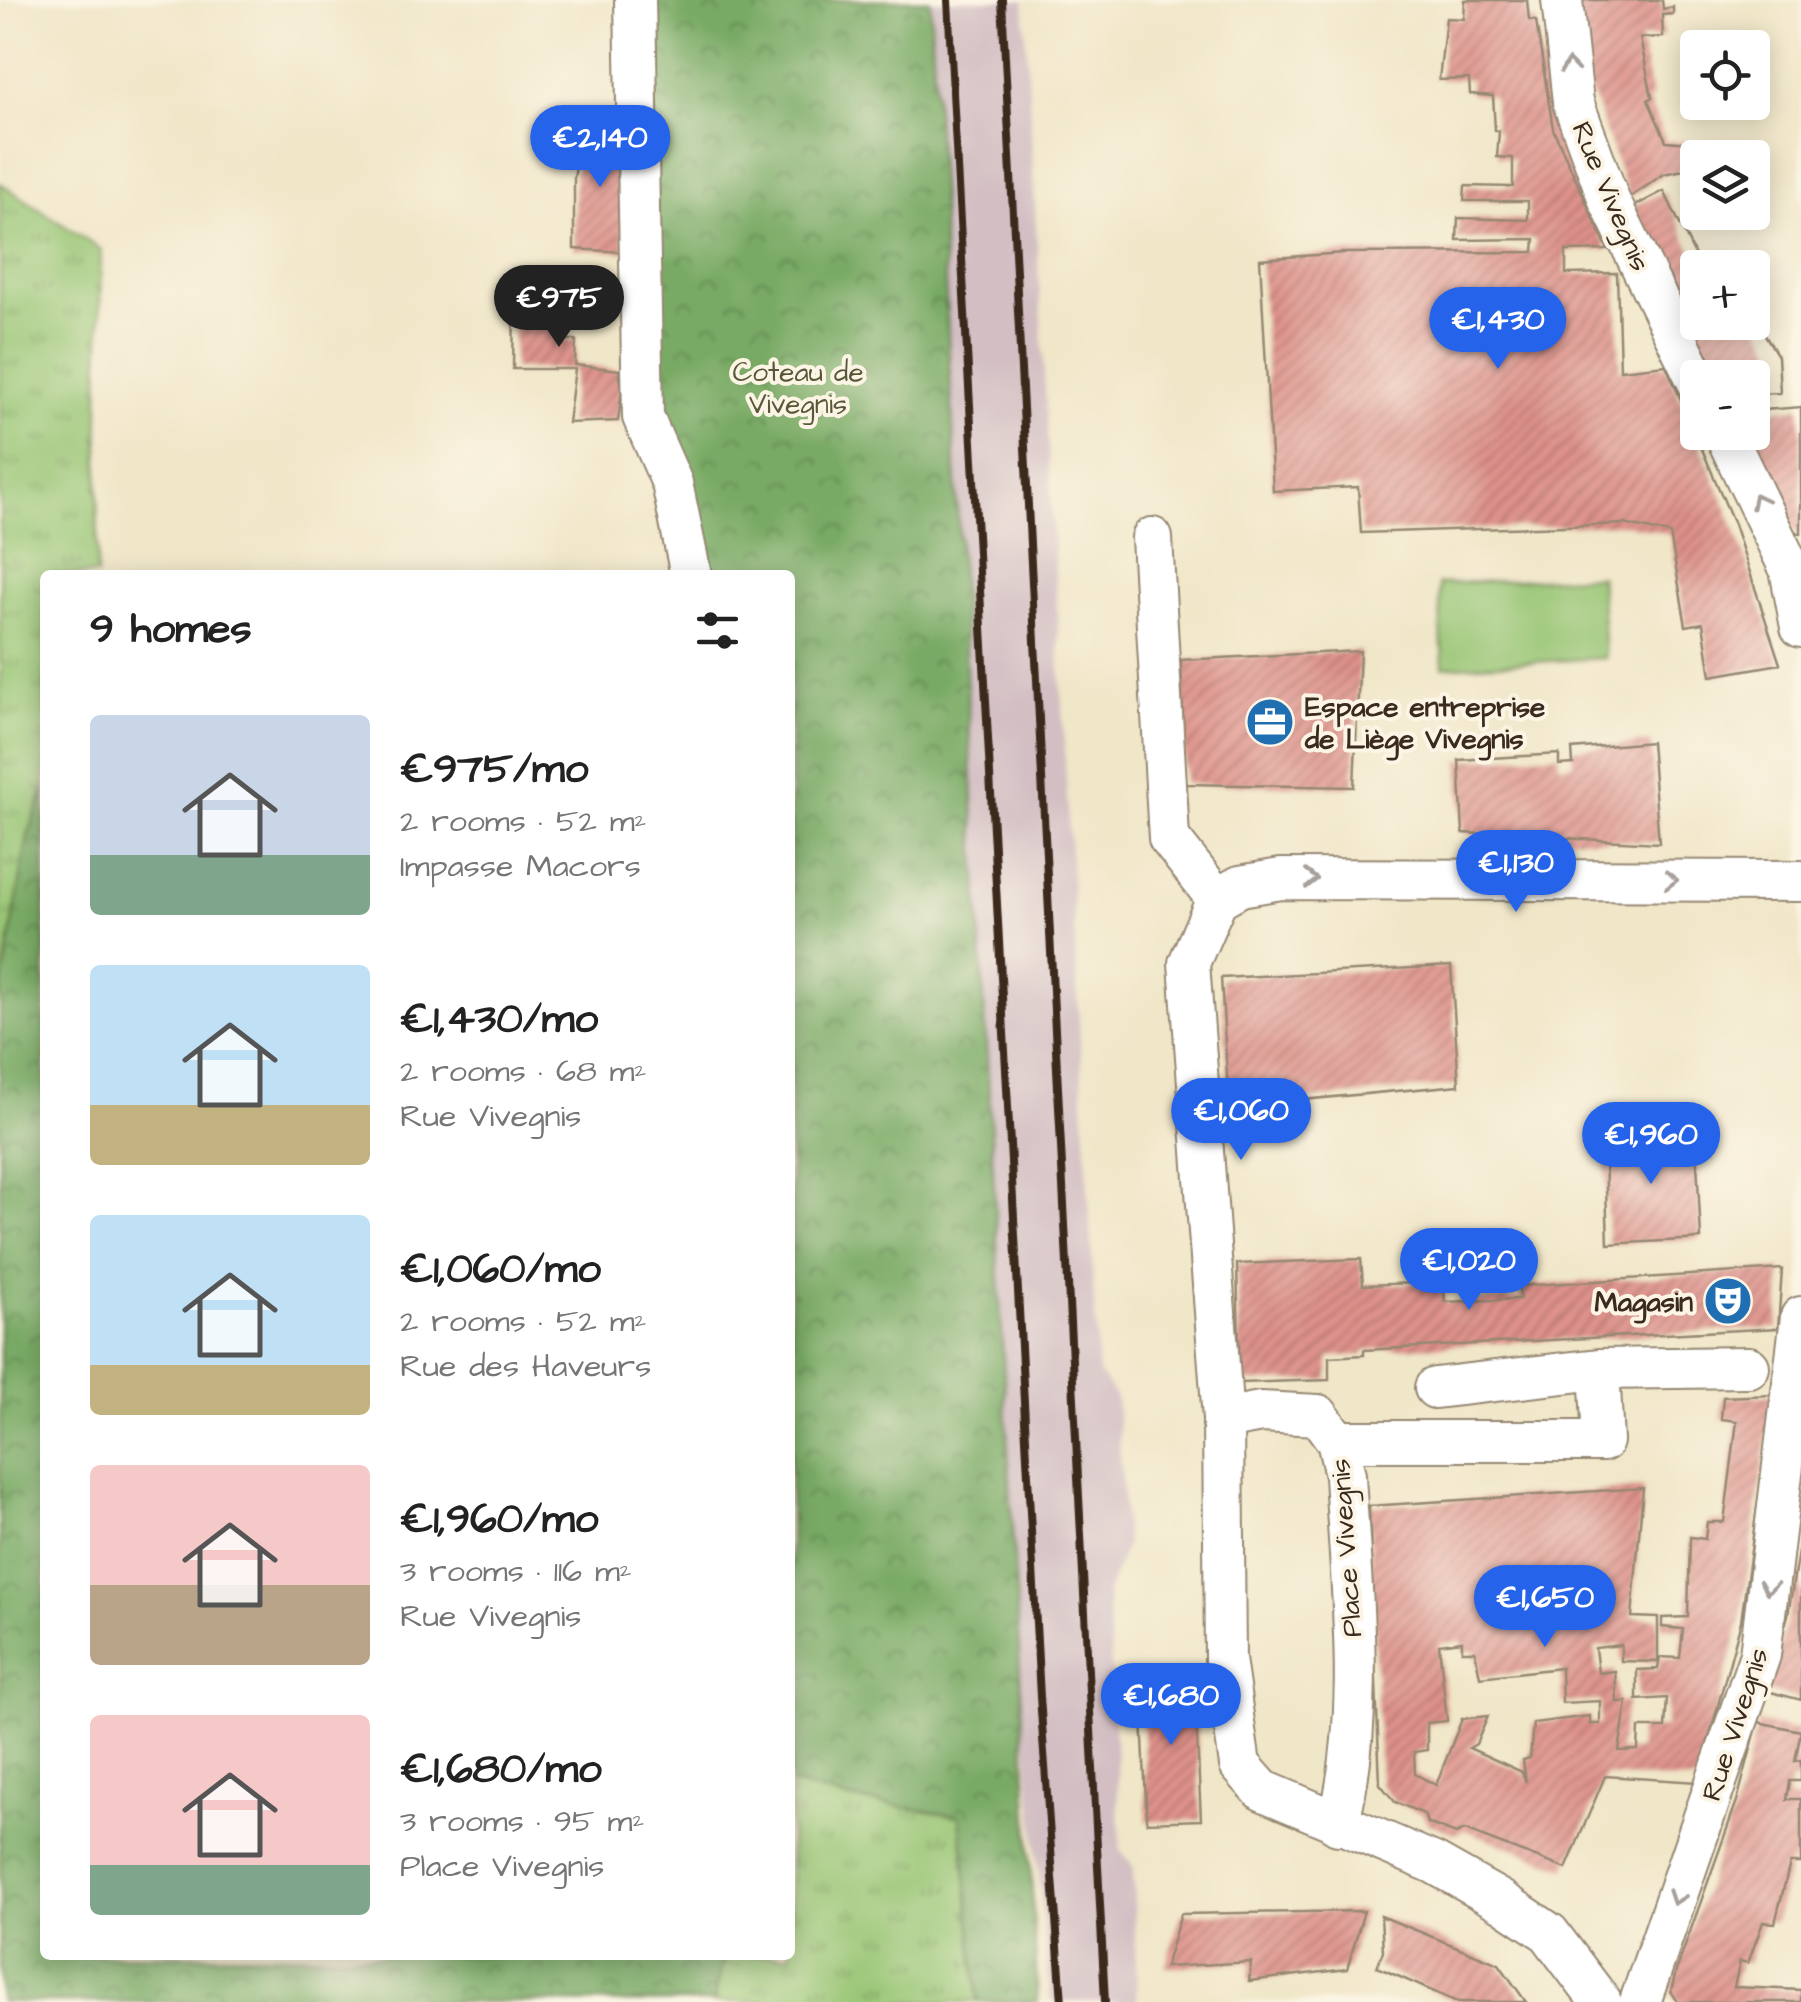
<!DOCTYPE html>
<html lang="en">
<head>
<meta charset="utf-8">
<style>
  body { margin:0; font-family:"Architects Daughter",sans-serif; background:#f2f2f2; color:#222; height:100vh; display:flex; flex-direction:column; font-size:38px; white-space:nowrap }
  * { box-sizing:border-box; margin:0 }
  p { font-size:32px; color:#767676 }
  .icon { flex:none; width:55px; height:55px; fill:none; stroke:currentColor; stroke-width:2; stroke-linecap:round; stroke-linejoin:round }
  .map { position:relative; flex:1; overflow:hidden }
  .sheet { position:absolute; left:40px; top:570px; width:755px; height:1390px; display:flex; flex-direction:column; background:#fff; border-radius:10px; box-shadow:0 5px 25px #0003 }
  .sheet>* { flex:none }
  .fabs { position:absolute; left:1680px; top:30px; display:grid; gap:20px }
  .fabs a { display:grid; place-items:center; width:90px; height:90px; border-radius:10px; background:#fff; box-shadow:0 5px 25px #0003; font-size:50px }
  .price { position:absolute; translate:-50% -85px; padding:0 22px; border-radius:35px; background:#2563eb; color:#fff; font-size:32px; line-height:65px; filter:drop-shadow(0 2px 5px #0008) }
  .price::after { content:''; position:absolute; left:50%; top:60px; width:30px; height:22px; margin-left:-15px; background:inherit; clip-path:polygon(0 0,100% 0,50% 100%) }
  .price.current { background:#222; color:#fff }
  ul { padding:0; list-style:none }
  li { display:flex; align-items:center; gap:30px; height:250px; padding:0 50px }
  li span { display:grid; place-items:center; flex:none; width:280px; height:200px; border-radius:10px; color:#555 }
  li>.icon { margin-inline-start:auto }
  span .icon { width:120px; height:120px; fill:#fffc; stroke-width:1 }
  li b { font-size:42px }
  h2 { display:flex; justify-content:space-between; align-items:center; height:120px; padding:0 50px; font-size:42px }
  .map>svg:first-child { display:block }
  .railway { fill:#d2bec3 }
  .grass { fill:url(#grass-tufts); stroke:#697848; stroke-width:2.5 }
  .forest { fill:url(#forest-crowns); stroke:#5a6a42; stroke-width:2.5 }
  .pitch { fill:#97c573; stroke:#697848; stroke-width:2.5 }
  .building { fill:url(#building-hatch); fill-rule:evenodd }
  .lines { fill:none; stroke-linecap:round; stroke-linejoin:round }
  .minor-casing { stroke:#968873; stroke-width:44 }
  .minor { stroke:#fff; stroke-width:40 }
  .rail { stroke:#3b2a1e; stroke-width:8 }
  .oneway { stroke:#a79f9a }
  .labels { text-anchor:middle; stroke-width:8; stroke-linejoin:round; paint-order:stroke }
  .street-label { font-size:28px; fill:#3b2a1e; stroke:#fcf5e5 }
  .park-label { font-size:28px; fill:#575838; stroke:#fcf5e5 }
  .poi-label { font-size:28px; font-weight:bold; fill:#3b2a1e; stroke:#fcf5e5; text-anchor:start }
</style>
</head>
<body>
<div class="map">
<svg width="1801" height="2002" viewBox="0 0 1801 2002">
  <defs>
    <pattern id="grass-tufts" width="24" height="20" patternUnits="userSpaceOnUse" patternTransform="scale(2.5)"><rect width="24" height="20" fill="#97c573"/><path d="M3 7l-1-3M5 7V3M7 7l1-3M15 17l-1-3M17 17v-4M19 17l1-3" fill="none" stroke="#7ca05e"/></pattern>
    <pattern id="forest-crowns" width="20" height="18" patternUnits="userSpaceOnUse" patternTransform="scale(2.5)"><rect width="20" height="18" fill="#79aa65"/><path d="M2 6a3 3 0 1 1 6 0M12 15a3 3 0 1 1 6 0" fill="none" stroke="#648b53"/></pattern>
    <pattern id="building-hatch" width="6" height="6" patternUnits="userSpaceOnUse" patternTransform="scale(2.5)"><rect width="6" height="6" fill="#de928b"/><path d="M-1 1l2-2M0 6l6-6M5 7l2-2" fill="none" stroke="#b57771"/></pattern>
  </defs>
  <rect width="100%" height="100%" fill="#fcf5e5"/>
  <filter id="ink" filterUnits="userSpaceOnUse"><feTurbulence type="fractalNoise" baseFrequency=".01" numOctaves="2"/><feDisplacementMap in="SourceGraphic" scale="20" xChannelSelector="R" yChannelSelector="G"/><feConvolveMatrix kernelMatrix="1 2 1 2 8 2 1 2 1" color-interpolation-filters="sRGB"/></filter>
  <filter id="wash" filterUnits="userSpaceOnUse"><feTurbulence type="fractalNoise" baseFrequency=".0048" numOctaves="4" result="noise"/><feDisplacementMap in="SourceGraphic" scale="40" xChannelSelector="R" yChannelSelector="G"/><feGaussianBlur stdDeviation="2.25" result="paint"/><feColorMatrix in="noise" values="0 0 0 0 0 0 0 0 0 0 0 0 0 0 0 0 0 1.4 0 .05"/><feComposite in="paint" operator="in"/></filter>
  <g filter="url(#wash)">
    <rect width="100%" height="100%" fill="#f0e6c8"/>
    <!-- railway -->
    <path class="railway" d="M 930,0 L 1024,0 L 1098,1372 L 1116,1397 L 1126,1544 L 1107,1592 L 1121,1851 L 1133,1866 L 1137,2002 L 1051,2002 L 1025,1736 Z"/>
    <!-- grass -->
    <path class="grass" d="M 0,183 L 101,250 L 97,575 L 45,575 L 45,788 L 28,836 L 0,999 Z
      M 790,1783 L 844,1798 L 960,1815 L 978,2002 L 714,2002 L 724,1955 L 790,1955 Z"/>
    <!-- forest -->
    <path class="forest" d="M 650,0 L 930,0 L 1038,2002 L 978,2002 L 960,1816 L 844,1798 L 790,1783 L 790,575 L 691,575 L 643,417 Z
      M 45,788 L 45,1955 L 724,1955 L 714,2002 L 0,2002 L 0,999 L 28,836 Z"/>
    <!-- pitch -->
    <path class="pitch" d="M 1600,576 L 1605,658 L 1443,667 L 1439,584 Z"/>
    <g id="blocks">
      <!-- building -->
      <path class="building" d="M 1465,0 L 1527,0 L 1529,20 L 1536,21 L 1553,129 L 1608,250 L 1566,251 L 1566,274 L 1617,273 L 1620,370 L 1666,365 L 1734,524 L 1780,664 L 1711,676 L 1703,623 L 1686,626 L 1670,534 L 1624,524 L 1361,533 L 1358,487 L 1273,491 L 1260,259 L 1344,253 L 1534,252 L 1535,239 L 1457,240 L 1458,218 L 1528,220 L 1528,201 L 1464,201 L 1465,186 L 1513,187 L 1513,158 L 1497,157 L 1499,131 L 1495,130 L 1493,96 L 1470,94 L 1469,79 L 1439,80 L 1446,18 L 1464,19 Z
        M 1576,0 L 1662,0 L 1663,9 L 1673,7 L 1673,14 L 1662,15 L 1663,37 L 1640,38 L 1652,97 L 1648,100 L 1666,141 L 1703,144 L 1706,158 L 1698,158 L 1698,167 L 1664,174 L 1629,198 L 1589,87 Z
        M 586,124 L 622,125 L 624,252 L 574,249 L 574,177 Z
        M 1664,191 L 1701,268 L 1698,322 L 1752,322 L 1752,313 L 1778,356 L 1780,393 L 1752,394 L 1752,378 L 1719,378 L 1633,207 Z
        M 516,279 L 561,279 L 562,340 L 576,340 L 575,365 L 619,370 L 622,389 L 618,421 L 568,423 L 575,369 L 513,369 L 514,305 L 506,305 L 506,284 L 516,283 Z
        M 615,280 L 617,310 L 583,312 L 581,282 Z
        M 1801,407 L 1801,533 L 1798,533 L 1783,522 L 1748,432 L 1752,432 L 1752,411 Z
        M 1360,651 L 1354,787 L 1185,784 L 1181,660 Z
        M 1651,742 L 1659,843 L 1463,833 L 1459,760 L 1559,754 L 1559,765 L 1573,764 L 1572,749 Z
        M 1451,966 L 1459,1085 L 1229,1107 L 1221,978 Z
        M 1664,1126 L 1664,1142 L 1696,1142 L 1701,1239 L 1608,1244 L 1604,1129 Z
        M 1361,1259 L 1363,1285 L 1443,1282 L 1445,1302 L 1520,1299 L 1519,1286 L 1782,1269 L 1778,1328 L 1364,1350 L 1364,1355 L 1329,1357 L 1329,1380 L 1240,1383 L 1237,1264 Z
        M 1773,1395 L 1741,1621 L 1697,1782 L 1605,1776 L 1566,1869 L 1465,1830 L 1456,1834 L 1427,1823 L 1424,1814 L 1395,1802 L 1380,1784 L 1369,1506 L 1643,1488 L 1632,1617 L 1658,1618 L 1658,1662 L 1621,1661 L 1621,1645 L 1595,1648 L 1598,1673 L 1615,1671 L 1617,1702 L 1627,1702 L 1619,1751 L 1638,1750 L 1639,1728 L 1665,1728 L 1667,1698 L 1637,1700 L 1637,1670 L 1658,1669 L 1660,1657 L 1680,1658 L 1683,1629 L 1662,1627 L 1662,1618 L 1688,1617 L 1690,1537 L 1705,1539 L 1707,1522 L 1724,1522 L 1737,1421 L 1721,1419 L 1723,1397 ZM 1462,1641 L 1462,1651 L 1475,1651 L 1480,1677 L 1561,1668 L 1562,1703 L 1600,1701 L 1600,1724 L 1590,1724 L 1590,1716 L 1533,1723 L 1530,1758 L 1523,1760 L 1526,1782 L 1522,1772 L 1469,1748 L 1476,1744 L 1488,1716 L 1462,1719 L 1436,1785 L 1415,1774 L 1414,1752 L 1427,1750 L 1427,1723 L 1447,1721 L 1439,1644 Z
        M 1799,1545 L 1801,1546 L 1801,1700 L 1767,1691 L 1788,1615 Z
        M 1194,1673 L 1201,1820 L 1147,1822 L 1140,1676 Z
        M 1758,1722 L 1801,1731 L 1795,1761 L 1801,1760 L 1801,1781 L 1790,1781 L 1787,1799 L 1801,1799 L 1801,1863 L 1790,1863 L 1775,1923 L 1763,1922 L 1748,1963 L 1740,1961 L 1734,1987 L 1801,1990 L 1801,2002 L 1678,2002 L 1671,1991 L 1676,1971 L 1737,1801 Z
        M 1364,1911 L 1347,1969 L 1249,1981 L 1251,1962 L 1165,1967 L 1181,1914 Z
        M 1381,1916 L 1499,1964 L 1526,2002 L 1457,2002 L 1377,1967 L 1383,1951 Z"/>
    </g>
  </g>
  <g filter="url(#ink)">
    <use href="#blocks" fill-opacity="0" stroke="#968873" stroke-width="2.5"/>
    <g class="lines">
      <!-- minor casing -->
      <g class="minor-casing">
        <path id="minor" d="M 635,0 L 643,417 L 672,483 L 691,575
          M 1562,0 L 1573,102 L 1609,200 L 1698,382
          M 1724,432 L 1790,569 L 1801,627
          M 1152,538 L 1169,838 L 1217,899
          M 1217,899 L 1189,963 L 1223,1419 L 1225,1659 L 1240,1765 L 1262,1790 L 1434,1863 L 1503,1902 L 1549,1933 L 1601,2002
          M 1217,899 L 1240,886 L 1281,879 L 1801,881
          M 1435,1388 L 1599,1369
          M 1223,1419 L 1261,1412 L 1318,1415 L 1337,1441 L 1345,1475 C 1351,1590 1367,1713 1338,1825
          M 1337,1441 L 1603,1441 L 1599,1369 L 1749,1367
          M 1640,2002 L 1760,1655 L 1801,1317"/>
      </g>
      <!-- minor -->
      <use href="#minor" class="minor"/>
      <!-- rail -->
      <path class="rail" d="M 948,0 L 1040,1697 L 1062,2002
        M 1002,0 L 1105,2002"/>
    </g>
    <!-- one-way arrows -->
    <defs><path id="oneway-chevron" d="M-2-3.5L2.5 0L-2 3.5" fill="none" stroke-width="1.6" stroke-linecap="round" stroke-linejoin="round" transform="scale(2.5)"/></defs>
    <g class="oneway">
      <use href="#oneway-chevron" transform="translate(1569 66) rotate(-96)"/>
      <use href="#oneway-chevron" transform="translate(1758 500) rotate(-117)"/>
      <use href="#oneway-chevron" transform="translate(1311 879)"/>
      <use href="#oneway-chevron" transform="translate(1671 880)"/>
      <use href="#oneway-chevron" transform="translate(1768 1587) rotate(97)"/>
      <use href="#oneway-chevron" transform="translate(1676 1898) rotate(109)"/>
    </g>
  </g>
  <!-- icons -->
  <defs>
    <g id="office-disc" transform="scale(2.5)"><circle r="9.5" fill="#1f6fb2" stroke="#fcf5e5"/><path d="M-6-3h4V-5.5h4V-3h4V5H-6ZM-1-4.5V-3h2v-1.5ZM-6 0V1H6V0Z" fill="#fff"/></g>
    <g id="theatre-disc" transform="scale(2.5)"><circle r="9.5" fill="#1f6fb2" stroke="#fcf5e5"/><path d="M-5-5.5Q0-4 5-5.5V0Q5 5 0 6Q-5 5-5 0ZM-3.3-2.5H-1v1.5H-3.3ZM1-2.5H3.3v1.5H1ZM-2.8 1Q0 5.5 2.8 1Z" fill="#fff"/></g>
  </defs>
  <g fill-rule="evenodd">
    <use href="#office-disc" x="1270" y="722"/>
    <use href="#theatre-disc" x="1728" y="1301"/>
  </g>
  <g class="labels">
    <!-- street labels -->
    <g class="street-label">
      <text transform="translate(1612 196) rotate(67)" y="10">Rue Vivegnis</text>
      <text transform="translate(1345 1548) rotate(-94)" y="10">Place Vivegnis</text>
      <text transform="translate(1734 1724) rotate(-72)" y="10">Rue Vivegnis</text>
    </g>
    <!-- park labels -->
    <g class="park-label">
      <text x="798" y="381">Coteau de<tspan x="798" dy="32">Vivegnis</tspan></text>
    </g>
    <!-- poi labels -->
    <g class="poi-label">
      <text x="1305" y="716">Espace entreprise<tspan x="1305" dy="32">de Liège Vivegnis</tspan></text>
      <text x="1693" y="1311" text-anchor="end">Magasin</text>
    </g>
  </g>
</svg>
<div class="fabs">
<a><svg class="icon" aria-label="locate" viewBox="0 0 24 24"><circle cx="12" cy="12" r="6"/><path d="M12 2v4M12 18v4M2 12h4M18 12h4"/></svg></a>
<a><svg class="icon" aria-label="layers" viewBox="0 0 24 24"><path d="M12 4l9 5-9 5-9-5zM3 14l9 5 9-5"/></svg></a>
<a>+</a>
<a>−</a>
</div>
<b class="price" style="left:600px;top:190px">€2,140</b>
<b class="price current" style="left:559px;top:350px">€975</b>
<b class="price" style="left:1498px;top:372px">€1,430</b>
<b class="price" style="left:1516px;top:915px">€1,130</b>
<b class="price" style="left:1241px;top:1163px">€1,060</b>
<b class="price" style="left:1651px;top:1187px">€1,960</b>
<b class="price" style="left:1469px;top:1313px">€1,020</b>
<b class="price" style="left:1545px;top:1650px">€1,650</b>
<b class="price" style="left:1171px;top:1748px">€1,680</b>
<section class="sheet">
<h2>9 homes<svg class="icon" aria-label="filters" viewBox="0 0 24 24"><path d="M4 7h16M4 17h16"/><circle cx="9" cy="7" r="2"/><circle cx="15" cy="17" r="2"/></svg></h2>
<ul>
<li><span style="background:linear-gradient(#c9d6e8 70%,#7fa58c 0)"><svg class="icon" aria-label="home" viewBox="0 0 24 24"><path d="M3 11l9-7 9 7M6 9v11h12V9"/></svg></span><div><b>€975/mo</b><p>2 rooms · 52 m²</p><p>Impasse Macors</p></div></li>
<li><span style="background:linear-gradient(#bfe0f5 70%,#c2b280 0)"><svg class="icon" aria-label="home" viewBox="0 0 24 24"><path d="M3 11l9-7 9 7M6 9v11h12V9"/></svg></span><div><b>€1,430/mo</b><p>2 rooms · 68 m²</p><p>Rue Vivegnis</p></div></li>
<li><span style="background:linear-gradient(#bfe0f5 75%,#c2b280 0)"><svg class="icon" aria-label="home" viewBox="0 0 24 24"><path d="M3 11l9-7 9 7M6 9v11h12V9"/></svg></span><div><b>€1,060/mo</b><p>2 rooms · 52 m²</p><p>Rue des Haveurs</p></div></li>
<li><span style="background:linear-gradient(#f6c9c9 60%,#b9a48a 0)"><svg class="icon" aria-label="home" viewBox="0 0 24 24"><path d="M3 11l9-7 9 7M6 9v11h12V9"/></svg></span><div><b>€1,960/mo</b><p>3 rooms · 116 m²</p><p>Rue Vivegnis</p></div></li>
<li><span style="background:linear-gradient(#f6c9c9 75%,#7fa58c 0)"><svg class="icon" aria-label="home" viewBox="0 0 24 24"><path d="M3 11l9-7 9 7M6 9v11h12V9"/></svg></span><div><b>€1,680/mo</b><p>3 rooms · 95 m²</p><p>Place Vivegnis</p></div></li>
</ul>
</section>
</div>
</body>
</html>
